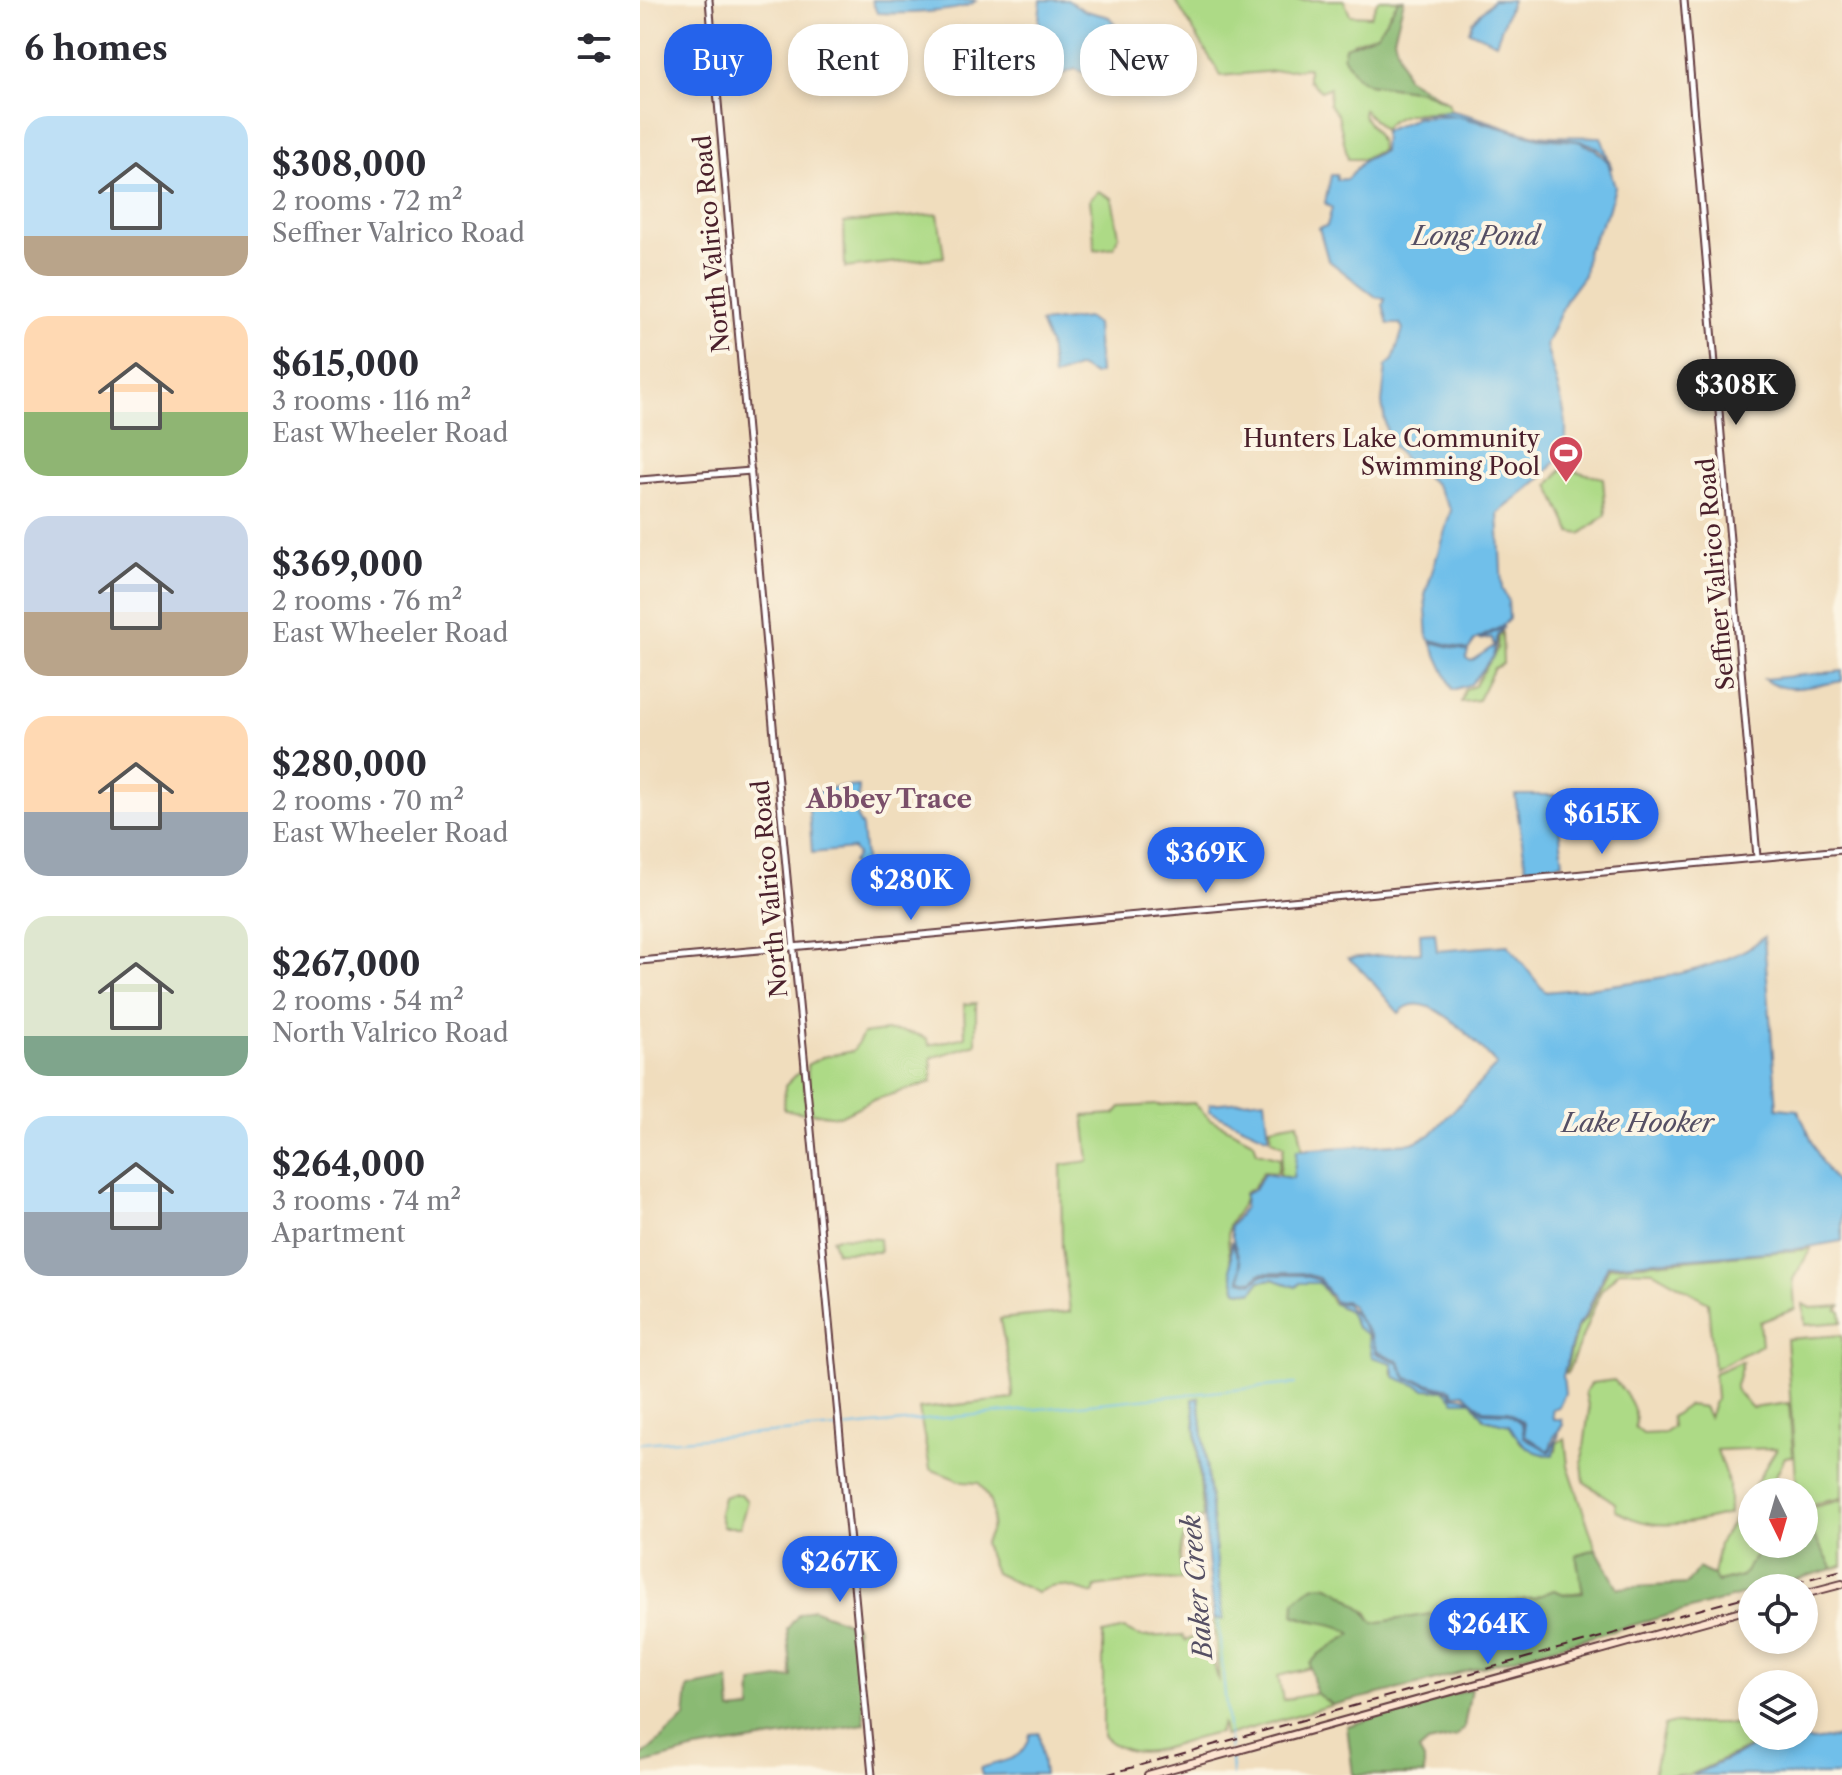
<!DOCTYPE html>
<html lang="en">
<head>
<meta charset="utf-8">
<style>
  body { margin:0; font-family:"Libre Caslon Text",serif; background:#f7f7f7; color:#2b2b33; height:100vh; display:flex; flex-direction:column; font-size:30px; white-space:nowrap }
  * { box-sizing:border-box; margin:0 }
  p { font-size:26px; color:#7c7c81 }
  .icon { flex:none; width:44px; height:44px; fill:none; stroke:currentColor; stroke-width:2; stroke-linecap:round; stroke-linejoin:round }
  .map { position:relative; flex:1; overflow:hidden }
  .panel { display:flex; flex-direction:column; background:#fff; width:640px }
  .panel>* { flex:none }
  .guide { position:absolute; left:24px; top:24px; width:760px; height:72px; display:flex; gap:16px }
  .needle { width:52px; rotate:175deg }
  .fabs { position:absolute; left:1098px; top:1478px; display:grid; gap:16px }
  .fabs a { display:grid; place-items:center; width:80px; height:80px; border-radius:50%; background:#fff; box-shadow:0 4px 12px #0003; font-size:40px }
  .price { position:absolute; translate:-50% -68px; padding:0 18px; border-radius:28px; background:#2563eb; color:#fff; font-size:26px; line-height:52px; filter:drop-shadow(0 2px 4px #0008) }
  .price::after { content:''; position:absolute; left:50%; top:48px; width:24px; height:18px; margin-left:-12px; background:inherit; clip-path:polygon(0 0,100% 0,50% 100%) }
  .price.on { background:#222; color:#fff }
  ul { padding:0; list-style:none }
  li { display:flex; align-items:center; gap:24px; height:200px; padding:0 24px }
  li span { display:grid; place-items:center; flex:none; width:224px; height:160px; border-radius:24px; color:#555 }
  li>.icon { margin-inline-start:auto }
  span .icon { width:96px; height:96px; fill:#fffc; stroke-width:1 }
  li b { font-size:34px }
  h2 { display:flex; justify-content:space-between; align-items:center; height:96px; padding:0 24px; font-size:34px }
  .pill { padding:0 28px; border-radius:32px; background:#fff; box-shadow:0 4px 12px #0003; font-size:28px; line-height:72px }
  .pill.on { background:#2563eb; color:#fff }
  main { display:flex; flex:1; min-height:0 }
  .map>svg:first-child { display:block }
  .green { fill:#adda86; stroke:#7c7c58; stroke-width:2 }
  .forest { fill:#8aba73; stroke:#6a6c4f; stroke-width:2 }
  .water { fill:#6fbfea; stroke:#5c6f8a; stroke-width:2 }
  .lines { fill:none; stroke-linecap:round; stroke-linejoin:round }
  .stream { stroke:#6fbfea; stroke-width:2 }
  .tertiary-casing { stroke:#633c41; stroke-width:9 }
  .secondary-casing { stroke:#633c41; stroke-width:10 }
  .tertiary { stroke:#fff; stroke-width:5 }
  .secondary { stroke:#fde4d1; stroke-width:6 }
  .rail { stroke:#4a1f2b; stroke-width:2; stroke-dasharray:12 6; stroke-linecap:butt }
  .labels { text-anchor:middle; stroke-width:8; stroke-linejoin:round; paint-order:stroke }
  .street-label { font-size:24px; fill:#4a1f2b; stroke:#fcf5e5 }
  .poi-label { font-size:24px; fill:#4a1f2b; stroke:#fcf5e5; text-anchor:end }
  .water-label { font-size:26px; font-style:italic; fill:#554f64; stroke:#fcf5e5 }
  .neighbourhood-label { font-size:26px; font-weight:bold; fill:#7a4f6a; stroke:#fcf5e5 }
</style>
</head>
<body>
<main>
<section class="panel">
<h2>6 homes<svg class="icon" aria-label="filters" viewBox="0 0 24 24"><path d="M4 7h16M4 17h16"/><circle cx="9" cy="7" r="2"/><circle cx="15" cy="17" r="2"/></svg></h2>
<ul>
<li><span style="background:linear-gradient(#bfe0f5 75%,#b9a48a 0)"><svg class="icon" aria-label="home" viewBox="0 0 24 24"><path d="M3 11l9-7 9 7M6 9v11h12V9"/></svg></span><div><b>$308,000</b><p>2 rooms · 72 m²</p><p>Seffner Valrico Road</p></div></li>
<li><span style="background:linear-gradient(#ffd9b3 60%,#8fb573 0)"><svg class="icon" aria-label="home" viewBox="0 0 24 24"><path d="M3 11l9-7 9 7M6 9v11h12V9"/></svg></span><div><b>$615,000</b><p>3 rooms · 116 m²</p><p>East Wheeler Road</p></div></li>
<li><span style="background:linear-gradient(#c9d6e8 60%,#b9a48a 0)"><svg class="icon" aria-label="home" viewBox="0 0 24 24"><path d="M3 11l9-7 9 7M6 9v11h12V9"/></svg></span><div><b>$369,000</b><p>2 rooms · 76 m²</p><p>East Wheeler Road</p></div></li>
<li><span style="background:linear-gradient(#ffd9b3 60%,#9aa5b1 0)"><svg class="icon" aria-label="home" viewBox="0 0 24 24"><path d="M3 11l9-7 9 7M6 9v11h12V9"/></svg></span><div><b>$280,000</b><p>2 rooms · 70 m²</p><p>East Wheeler Road</p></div></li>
<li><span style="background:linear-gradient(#dfe7d0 75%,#7fa58c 0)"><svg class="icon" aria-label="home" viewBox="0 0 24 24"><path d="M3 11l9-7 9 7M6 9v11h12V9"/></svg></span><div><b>$267,000</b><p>2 rooms · 54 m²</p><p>North Valrico Road</p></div></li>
<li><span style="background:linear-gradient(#bfe0f5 60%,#9aa5b1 0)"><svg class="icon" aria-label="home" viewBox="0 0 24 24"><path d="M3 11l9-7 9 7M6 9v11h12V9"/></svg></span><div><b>$264,000</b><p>3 rooms · 74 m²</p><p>Apartment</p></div></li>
</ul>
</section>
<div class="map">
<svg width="1202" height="1775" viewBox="0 0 1202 1775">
  <rect width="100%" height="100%" fill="#fcf5e5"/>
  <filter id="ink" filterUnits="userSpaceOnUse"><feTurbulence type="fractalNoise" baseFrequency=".0125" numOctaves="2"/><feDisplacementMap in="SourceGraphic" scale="16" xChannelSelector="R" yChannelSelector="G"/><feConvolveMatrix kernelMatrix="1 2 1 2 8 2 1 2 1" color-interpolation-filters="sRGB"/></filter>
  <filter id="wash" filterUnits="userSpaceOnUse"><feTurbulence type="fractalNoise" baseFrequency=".006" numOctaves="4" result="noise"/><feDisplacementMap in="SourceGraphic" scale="32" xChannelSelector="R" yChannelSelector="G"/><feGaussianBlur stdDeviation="1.8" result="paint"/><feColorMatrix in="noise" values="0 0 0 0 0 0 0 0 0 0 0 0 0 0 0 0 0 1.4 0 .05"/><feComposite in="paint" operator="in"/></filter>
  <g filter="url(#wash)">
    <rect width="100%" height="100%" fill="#f0ddbd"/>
    <!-- green -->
    <path class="green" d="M 535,0 L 704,0 L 710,15 L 731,16 L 738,0 L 759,0 L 737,34 L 714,42 L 728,84 L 782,91 L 808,103 L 811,111 C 788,113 755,109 743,130 L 724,110 L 723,114 C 730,128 740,134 741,150 L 723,159 L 708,159 L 698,115 L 689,104 L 690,87 L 681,91 L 668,80 L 668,68 L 581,76 Z
      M 458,191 L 472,198 L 479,235 L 474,247 L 455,250 L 450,199 Z
      M 298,214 L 304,257 L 205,268 L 204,223 Z
      M 923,468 L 963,478 L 966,515 L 941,534 L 931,532 L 909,485 Z
      M 862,631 L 863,664 L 854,668 L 838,700 L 821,702 L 825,689 L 835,686 C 840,675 855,656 857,649 C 859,640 855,638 862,631 Z
      M 336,1003 L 336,1044 L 291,1058 L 292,1082 L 230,1101 L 200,1116 L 171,1113 L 167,1065 L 182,1057 L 213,1051 L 223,1034 C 244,1030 269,1028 287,1039 L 289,1045 L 325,1037 L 324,1004 Z
      M 163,1068 L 167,1113 L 144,1110 L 145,1086 Z
      M 554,1103 L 570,1119 L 614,1142 L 617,1152 L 640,1158 L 637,1173 L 623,1172 L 613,1188 L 604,1193 C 605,1207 594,1214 589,1226 C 586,1235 592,1279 597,1290 L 612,1292 L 620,1281 L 633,1279 L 656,1287 L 660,1283 L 679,1283 L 694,1304 L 709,1311 L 716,1327 L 726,1332 L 736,1355 L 752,1363 L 753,1375 L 785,1389 L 804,1390 L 817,1401 L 832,1401 L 845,1419 L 870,1425 L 881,1443 L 905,1455 L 916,1451 L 917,1443 L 925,1438 L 928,1465 L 956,1549 L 936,1555 L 943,1592 L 924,1594 L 914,1590 L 894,1598 L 746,1621 L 733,1623 L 728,1613 L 687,1585 L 701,1626 L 712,1634 L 679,1654 L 671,1668 L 638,1676 L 643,1700 L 676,1693 L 692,1705 L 584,1736 L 582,1722 L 579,1733 C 538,1739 499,1770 463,1736 L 463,1634 L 484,1629 L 501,1637 L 542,1635 L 546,1641 L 551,1638 L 567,1640 L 579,1683 L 574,1619 L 583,1618 L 559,1398 L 553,1399 L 563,1517 C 538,1530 538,1554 541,1580 L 514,1579 L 456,1587 L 454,1594 C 433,1588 417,1580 397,1593 L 355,1573 L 344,1544 C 357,1522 355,1503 339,1483 L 323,1482 L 290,1469 L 279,1409 L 373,1399 C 373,1372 364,1346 360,1319 L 430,1312 L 422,1247 L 421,1165 L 449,1161 L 444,1116 L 475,1114 L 481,1107 Z
      M 658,1122 L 663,1150 L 657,1151 L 653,1179 L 639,1175 L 644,1146 L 632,1140 L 630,1127 Z
      M 198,1237 L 239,1239 L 240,1252 L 196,1252 L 192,1239 Z
      M 1171,1249 L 1153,1279 L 1155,1309 L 1120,1322 L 1122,1345 L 1074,1369 L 1068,1302 L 1013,1271 L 980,1270 L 961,1291 L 927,1374 L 925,1373 L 937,1328 L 947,1317 L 969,1267 Z
      M 1163,1304 L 1171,1308 L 1201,1306 L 1197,1310 L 1201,1311 L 1202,1322 L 1165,1325 Z
      M 1202,1335 L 1202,1498 L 1164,1506 L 1164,1492 L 1157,1492 L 1146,1339 Z
      M 1103,1361 L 1095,1389 L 1112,1408 L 1149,1403 L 1153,1456 L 1145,1457 L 1128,1492 L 1112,1492 L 1112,1544 L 1140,1544 L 1121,1549 L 1102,1576 L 1077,1582 L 1073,1575 L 1079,1544 L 1137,1448 L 1077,1450 L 1089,1485 L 1089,1514 C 1050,1524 1011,1533 976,1510 L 975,1503 L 944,1482 L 942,1462 L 949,1410 L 945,1392 L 952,1383 L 974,1380 C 986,1393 999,1409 995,1427 L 1003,1434 L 1024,1433 L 1032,1427 L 1031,1417 L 1048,1405 L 1064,1407 L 1069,1417 L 1076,1399 L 1074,1373 Z
      M 93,1494 L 101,1494 L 107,1501 L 100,1527 L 83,1527 L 79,1513 L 83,1497 Z
      M 1202,1500 L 1202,1566 L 1193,1569 L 1170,1530 L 1164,1532 L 1164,1509 Z
      M 1030,1724 L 1102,1724 L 1112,1727 L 1112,1736 L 1124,1736 L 1117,1744 L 1050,1775 L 1013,1775 L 1024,1726 Z"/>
    <!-- forest -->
    <path class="forest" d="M 759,0 L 764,0 L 754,38 L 766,77 L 809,103 L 782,91 L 728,84 L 717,77 L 703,56 L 705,47 L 737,34 Z
      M 1170,1529 L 1193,1569 L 1125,1588 L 1112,1588 L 1112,1592 L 781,1684 L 692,1705 L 676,1693 L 670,1664 L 679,1654 L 712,1634 C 696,1621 673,1624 654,1615 L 655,1601 C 661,1595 668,1588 676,1586 C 694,1580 725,1610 734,1623 L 894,1598 L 914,1590 L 924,1594 L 943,1593 L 936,1555 L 956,1549 L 978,1588 L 1047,1584 L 1058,1568 L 1073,1575 L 1078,1582 L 1102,1576 L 1121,1549 L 1164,1544 L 1164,1532 Z
      M 172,1609 L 215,1625 L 225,1724 L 56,1750 L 0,1765 L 0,1758 L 45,1718 L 48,1688 L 89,1680 L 91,1711 L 111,1709 L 112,1683 L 152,1677 L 147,1629 L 159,1614 Z
      M 831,1689 L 824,1727 L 816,1737 L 788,1743 L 779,1751 L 784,1760 L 784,1775 L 713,1775 L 707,1726 Z"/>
    <!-- water -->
    <path class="water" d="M 232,0 L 336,0 C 328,13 254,14 237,13 Z
      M 401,0 L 427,0 L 446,11 L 469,17 L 511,68 L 510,73 L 487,75 L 471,84 L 435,69 L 413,78 C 394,62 398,23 401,0 Z
      M 853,0 L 872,0 L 856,43 L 829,31 L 832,22 Z
      M 811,111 C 842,116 870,131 898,135 C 915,137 942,136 961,137 L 972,169 C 960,132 923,142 894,135 C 852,124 818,110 773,116 Z
      M 817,116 L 899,138 L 938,141 L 955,149 L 968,162 L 975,187 L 968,211 L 947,251 L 944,275 L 927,298 L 906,345 C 933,446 946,445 858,513 L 862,589 L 868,600 L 869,619 L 861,627 L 835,640 L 828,650 L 788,639 L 785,595 L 811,510 L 795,484 L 765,460 L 748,440 L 742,403 L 746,366 L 753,360 L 763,329 L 760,324 L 748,324 L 743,305 L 745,299 L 736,297 L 688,260 L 679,228 L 687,226 L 692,208 L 685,203 L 691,175 L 697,175 L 697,180 L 707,179 L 724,160 L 743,151 L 744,131 L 776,118 Z
      M 448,318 L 456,324 L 459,373 L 454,375 L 439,367 L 413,377 L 409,344 L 400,323 Z
      M 864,627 L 857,636 L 853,657 L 831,684 L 813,690 L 791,642 L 828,651 L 826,658 L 831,661 L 854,646 L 852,638 L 839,640 Z
      M 1202,671 L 1202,681 C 1178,685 1143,696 1124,679 Z
      M 219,786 L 217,818 L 222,827 L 226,871 L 226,875 L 217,876 L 212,862 L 217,855 L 213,849 L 172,853 L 168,796 L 190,788 Z
      M 875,795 L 916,795 L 923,863 L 886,868 Z
      M 795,932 L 797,951 L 868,945 L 905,992 C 968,986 1076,978 1124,937 L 1137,1108 L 1158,1110 L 1181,1161 L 1202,1192 L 1202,1241 L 1151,1250 L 968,1265 L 945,1316 L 936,1327 L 923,1376 L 925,1393 L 919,1407 L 912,1409 L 913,1419 L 921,1419 L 923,1425 L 914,1436 L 909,1451 L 885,1435 L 884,1423 L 868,1411 L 844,1410 L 824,1393 L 814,1394 L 811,1389 L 767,1378 L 759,1361 L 737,1351 C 732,1335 713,1314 712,1306 L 705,1301 L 695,1302 L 679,1278 L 662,1273 L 621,1273 L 613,1281 L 601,1279 C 603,1260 593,1246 590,1227 L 604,1208 L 605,1194 L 614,1190 L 624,1174 L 653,1178 L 657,1150 L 772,1143 L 790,1135 L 857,1065 C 837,1044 786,982 759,1013 C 741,994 730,975 708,958 L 781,952 L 780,933 Z
      M 625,1099 L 629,1138 L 569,1111 L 570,1104 Z
      M 591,1241 L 601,1263 L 600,1280 L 613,1283 L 622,1275 L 662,1275 L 678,1280 L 689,1295 L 679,1283 L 660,1283 L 656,1287 L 633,1279 L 620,1281 L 612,1292 L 597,1290 L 591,1269 Z
      M 705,1303 L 731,1335 L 736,1353 L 758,1362 L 767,1379 L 810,1391 L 813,1396 C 828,1395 834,1403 844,1412 L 868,1413 L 882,1424 L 884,1437 L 910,1452 L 919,1433 L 913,1455 C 893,1455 880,1444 869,1425 L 845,1419 L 832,1401 L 815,1401 L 804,1390 L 785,1389 L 755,1377 L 752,1363 L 732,1357 L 728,1335 L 716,1327 L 709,1311 L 695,1304 Z
      M 559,1398 L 583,1619 L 574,1619 L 553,1399 Z
      M 399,1733 L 404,1774 L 342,1775 L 340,1768 C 362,1761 387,1760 390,1734 Z
      M 1127,1736 L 1171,1741 L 1202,1737 L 1202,1775 L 1053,1775 L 1118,1745 Z"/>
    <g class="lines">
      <!-- stream -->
      <path class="stream" d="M 202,1428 L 655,1384
        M 0,1443 L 196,1428
        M 578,1620 L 590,1749
        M 591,1755 L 592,1775"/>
    </g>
  </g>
  <g filter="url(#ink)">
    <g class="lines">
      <!-- tertiary casing -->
      <g class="tertiary-casing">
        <path id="tertiary" d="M 69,0 L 138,782 L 232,1775
          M 1044,0 L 1117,857
          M 0,480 L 111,471
          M 0,961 L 1202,850"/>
      </g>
      <!-- secondary casing -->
      <g class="secondary-casing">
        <path id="secondary" d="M 1164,1594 L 1202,1584
          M 508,1775 L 1112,1608"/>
      </g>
      <!-- tertiary -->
      <use href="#tertiary" class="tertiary"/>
      <!-- secondary -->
      <use href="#secondary" class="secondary"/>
      <!-- rail -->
      <path class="rail" d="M 1136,1588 L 1202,1570
        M 465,1775 L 1112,1595"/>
    </g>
  </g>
  <!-- icons -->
  <defs>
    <g id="stadium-pin" transform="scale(1.8)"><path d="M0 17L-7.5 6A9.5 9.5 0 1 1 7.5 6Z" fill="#d1495b" stroke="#fcf5e5"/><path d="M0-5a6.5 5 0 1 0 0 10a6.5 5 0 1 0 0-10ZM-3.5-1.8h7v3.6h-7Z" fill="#fff"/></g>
  </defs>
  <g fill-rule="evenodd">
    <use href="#stadium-pin" x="926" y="453"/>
  </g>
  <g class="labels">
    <!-- street labels -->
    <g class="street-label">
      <text transform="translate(72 244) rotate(-95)" y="8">North Valrico Road</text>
      <text transform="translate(1076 574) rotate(-95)" y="8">Seffner Valrico Road</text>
      <text transform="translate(130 889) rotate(-95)" y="8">North Valrico Road</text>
    </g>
    <!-- poi labels -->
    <g class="poi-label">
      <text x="900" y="447">Hunters Lake Community<tspan x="900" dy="28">Swimming Pool</tspan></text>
    </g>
    <!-- water labels -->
    <g class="water-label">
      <text x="836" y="245">Long Pond</text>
      <text x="998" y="1132">Lake Hooker</text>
      <text transform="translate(557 1587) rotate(-95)" y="9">Baker Creek</text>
    </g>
    <!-- neighbourhood labels -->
    <g class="neighbourhood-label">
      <text x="249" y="808">Abbey Trace</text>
    </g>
  </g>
</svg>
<div class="fabs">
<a><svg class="needle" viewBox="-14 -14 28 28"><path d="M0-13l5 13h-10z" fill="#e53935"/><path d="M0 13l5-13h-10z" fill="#7c7c81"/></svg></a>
<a><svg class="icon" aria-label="locate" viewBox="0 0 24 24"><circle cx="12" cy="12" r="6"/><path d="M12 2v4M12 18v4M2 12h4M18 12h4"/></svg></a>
<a><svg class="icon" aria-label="layers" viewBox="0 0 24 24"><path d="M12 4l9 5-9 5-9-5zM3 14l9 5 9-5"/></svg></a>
</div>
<b class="price on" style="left:1096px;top:427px">$308K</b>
<b class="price" style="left:962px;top:856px">$615K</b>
<b class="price" style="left:566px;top:895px">$369K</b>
<b class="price" style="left:271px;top:922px">$280K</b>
<b class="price" style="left:200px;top:1604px">$267K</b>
<b class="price" style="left:848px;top:1666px">$264K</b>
<div class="guide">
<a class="pill on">Buy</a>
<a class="pill">Rent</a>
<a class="pill">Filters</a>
<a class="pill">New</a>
</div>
</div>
</main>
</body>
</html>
